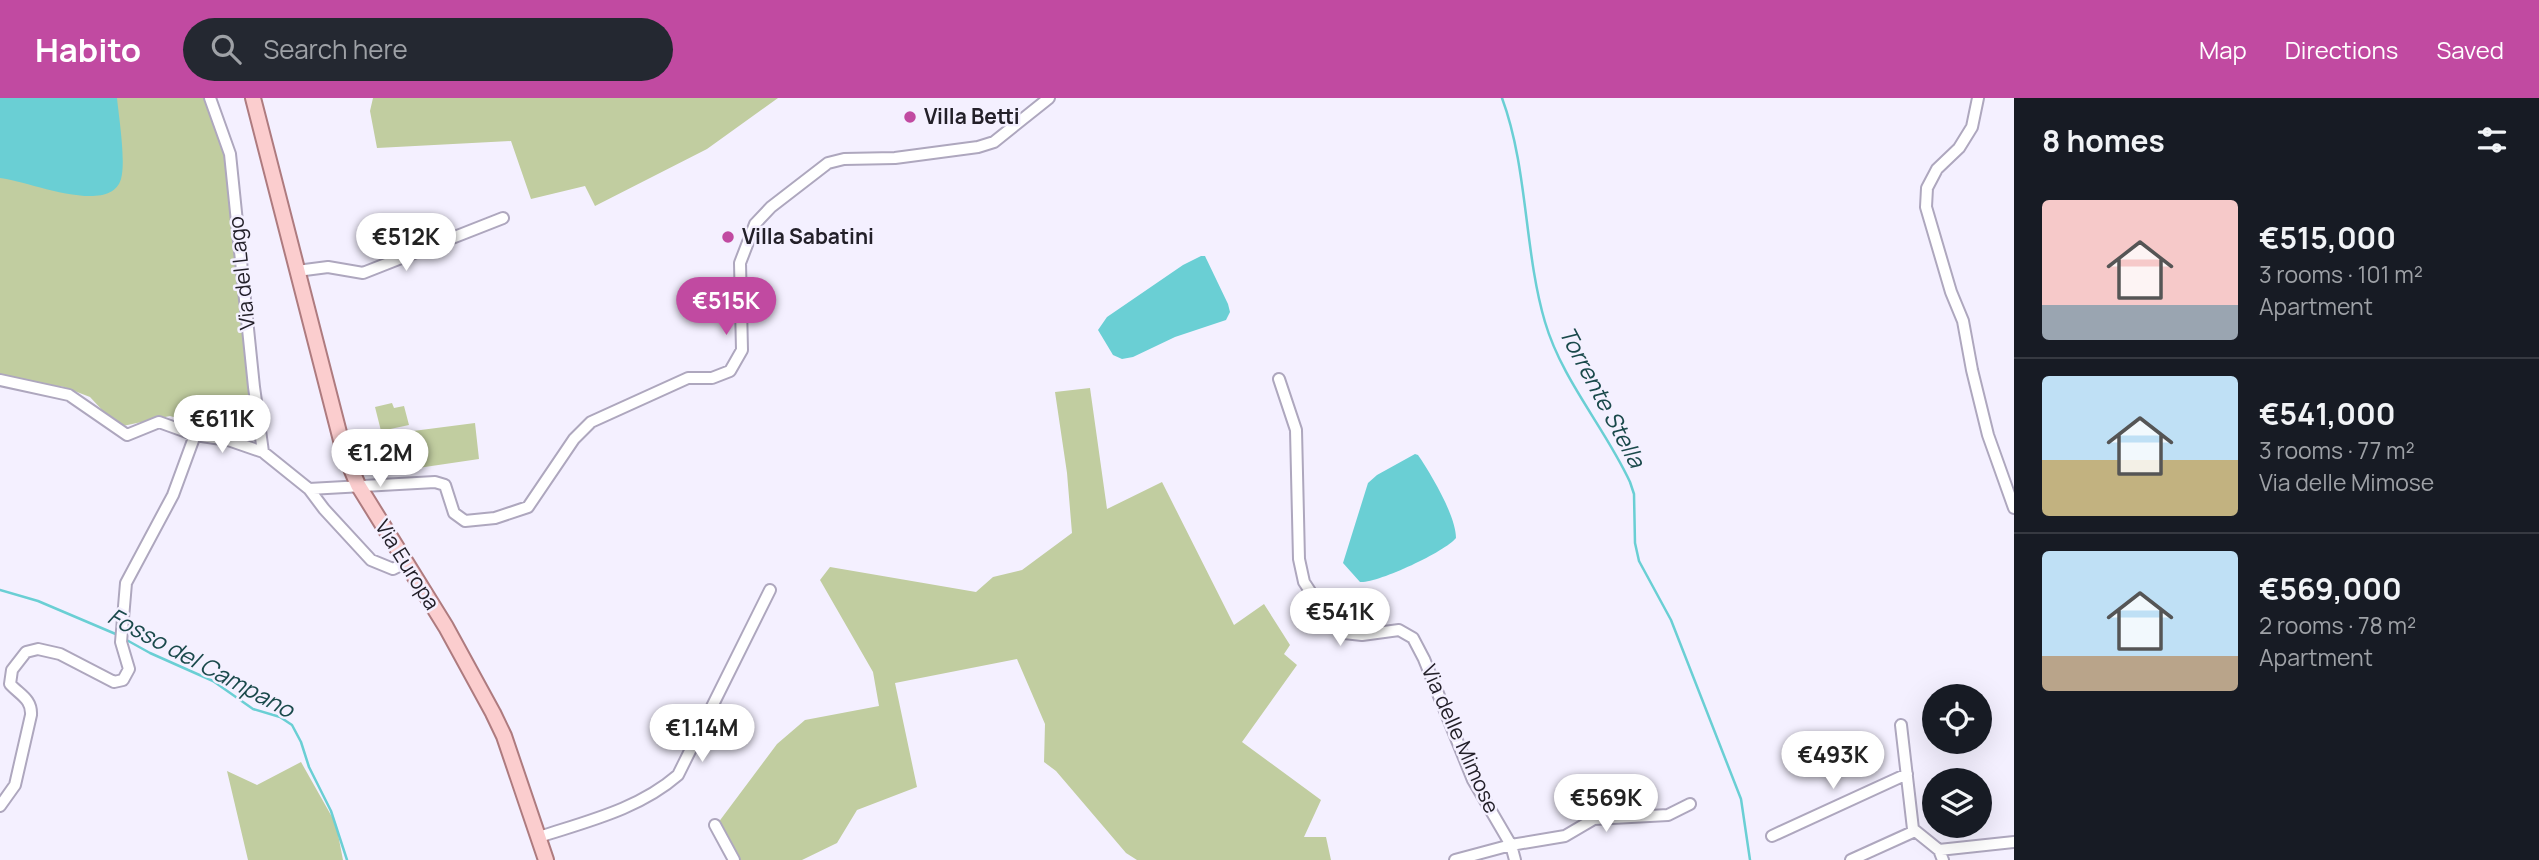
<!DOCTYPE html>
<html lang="en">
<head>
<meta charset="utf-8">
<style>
  body { margin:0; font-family:Manrope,sans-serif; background:#242831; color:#f1f3f6; height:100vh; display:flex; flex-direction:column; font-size:26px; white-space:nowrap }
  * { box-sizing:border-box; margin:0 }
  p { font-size:23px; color:#9ea1a6 }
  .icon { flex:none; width:38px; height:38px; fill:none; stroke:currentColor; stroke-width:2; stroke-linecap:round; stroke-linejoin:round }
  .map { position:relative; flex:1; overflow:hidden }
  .panel { display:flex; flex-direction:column; background:#171b24; width:525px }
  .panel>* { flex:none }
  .tools { position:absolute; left:1922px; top:586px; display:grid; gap:14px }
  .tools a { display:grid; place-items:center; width:70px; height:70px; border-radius:50%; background:#171b24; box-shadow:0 7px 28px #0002; font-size:35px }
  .price { position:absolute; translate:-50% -60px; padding:0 16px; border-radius:24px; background:#fff; color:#222; font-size:23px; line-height:46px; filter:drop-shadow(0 2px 4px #0008) }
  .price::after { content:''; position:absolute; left:50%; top:42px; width:21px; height:16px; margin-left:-10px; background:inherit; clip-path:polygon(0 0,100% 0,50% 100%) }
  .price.active { background:#c14aa1; color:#fff }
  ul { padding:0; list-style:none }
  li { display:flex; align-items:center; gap:21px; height:175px; padding:0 28px }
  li+li { border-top:2px solid #363941 }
  li span { display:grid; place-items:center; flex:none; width:196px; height:140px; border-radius:7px; color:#555 }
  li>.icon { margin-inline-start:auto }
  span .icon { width:84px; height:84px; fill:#fffc; stroke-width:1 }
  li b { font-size:30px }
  h2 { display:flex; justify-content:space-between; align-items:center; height:84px; padding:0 28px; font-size:30px }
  header { display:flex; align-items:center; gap:42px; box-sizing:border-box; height:98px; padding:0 35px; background:#c14aa1; color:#fff }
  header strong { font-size:33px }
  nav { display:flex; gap:38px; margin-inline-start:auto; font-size:24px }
  .search { width:490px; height:63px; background:#242831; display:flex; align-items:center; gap:18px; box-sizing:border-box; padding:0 24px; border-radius:38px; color:#9ea1a6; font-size:26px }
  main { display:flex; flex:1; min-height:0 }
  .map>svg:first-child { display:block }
  .green { fill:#c1cda0 }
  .water { fill:#6acfd4 }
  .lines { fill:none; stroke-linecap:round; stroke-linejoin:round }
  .stream { stroke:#6acfd4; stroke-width:2.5 }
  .minor-casing { stroke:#aea7be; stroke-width:14 }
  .major-casing { stroke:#ae7b7f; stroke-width:18 }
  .minor { stroke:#fff; stroke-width:10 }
  .major { stroke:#fbcdce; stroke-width:14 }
  .poi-dot { fill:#c14aa1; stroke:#f4f0ff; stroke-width:2.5 }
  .labels { text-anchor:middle; stroke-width:5; stroke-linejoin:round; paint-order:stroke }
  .poi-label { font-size:21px; font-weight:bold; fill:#232029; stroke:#f4f0ff; text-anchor:start }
  .street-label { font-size:21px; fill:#232029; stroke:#f4f0ff }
  .water-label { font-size:23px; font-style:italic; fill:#1a494b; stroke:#f4f0ff }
</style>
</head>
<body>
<header>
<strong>Habito</strong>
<div class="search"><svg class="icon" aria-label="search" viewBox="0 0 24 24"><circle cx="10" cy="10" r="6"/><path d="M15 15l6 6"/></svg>Search here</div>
<nav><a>Map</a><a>Directions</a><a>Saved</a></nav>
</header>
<main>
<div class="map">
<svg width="2014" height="762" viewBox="0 0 2014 762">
  <rect width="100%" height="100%" fill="#f4f0ff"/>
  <!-- green -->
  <path class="green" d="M 0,0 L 205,0 L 225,53 L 253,314 L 209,329 L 170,318 L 118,329 L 90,299 L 64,289 L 0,279 Z
    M 373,0 L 778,0 L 707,51 L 595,108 L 585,88 L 531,101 L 511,43 L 377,50 L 370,13 Z
    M 1090,290 L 1107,411 L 1162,384 L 1234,527 L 1264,506 L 1290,547 L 1284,556 L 1297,567 L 1242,644 L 1321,702 L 1304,739 L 1326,739 L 1331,762 L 1137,762 L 1126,755 L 1056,673 L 1044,664 L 1045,626 L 1017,561 L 895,585 L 917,689 L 857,712 L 837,745 L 802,762 L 740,762 L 718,725 L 777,646 L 805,622 L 879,608 L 873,574 L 820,482 L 830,469 L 976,494 L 993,479 L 1022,472 L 1072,435 L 1067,375 L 1055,294 Z
    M 392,305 L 394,310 L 404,308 L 409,327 L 381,333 L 375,309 Z
    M 475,325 L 479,361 L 418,370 L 413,333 Z
    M 301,664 L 336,726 L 343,762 L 248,762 L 227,673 L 257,687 Z"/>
  <!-- water -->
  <path class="water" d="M 0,0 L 117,0 C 119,20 126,63 121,81 C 110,119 26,82 0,80 Z
    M 1201,158 L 1205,158 L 1228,206 L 1230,214 L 1226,222 L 1175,239 L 1133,259 L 1122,261 L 1113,257 L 1098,232 L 1107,219 L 1183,167 Z
    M 1415,356 L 1418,357 C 1431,376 1456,418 1456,440 C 1445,454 1376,486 1360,484 L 1343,465 L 1368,385 L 1377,377 Z"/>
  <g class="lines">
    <!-- stream -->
    <path class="stream" d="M 1502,0 C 1528,70 1524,153 1545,224 C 1562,282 1605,330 1630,384 L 1634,396 L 1635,445 L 1639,463 L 1671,522 L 1741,701 L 1750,762
      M 0,492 L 38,503 L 118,537
      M 123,540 L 150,555 L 213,583 L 253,611 L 280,619 L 292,627 L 301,644 L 309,669 L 331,713 L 347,762"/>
    <!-- minor casing -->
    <g class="minor-casing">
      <path id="minor" d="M 210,0 L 230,56 L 254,289 L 263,354
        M 1978,0 L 1972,29 L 1959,50 L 1937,71 L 1927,90 L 1926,109 L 1951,194 L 1963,223 L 1972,272 L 1988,337 L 2014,410
        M 297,173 L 328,169 L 363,175 L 503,120
        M 1279,281 L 1296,332 L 1299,461 L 1304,484 L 1331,525 L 1344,535 L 1362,537 L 1399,532 L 1413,540 L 1424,561 L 1473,682 L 1511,747 L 1565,738 L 1594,721 L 1668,717 L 1690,706
        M 0,282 L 69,297 L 127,337 L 159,324 L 195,337 L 228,342 L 263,354 L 309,391 L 324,411 L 371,462 L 393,471 L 407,464
        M 309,391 L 435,384 L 445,387 L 454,415 L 465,423 L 495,420 L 528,409 L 574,341 L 591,324 L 688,280 L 712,280 L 730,273 L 742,252 L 740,165 L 755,126 L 771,109 L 828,65 L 844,61 L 895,60 L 978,49 L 994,44 L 1049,0
        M 1901,627 L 1913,731 L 1939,752 L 1943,762
        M 0,708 L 15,687 L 31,617 C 32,601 20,597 10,586 L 12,572 L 26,554 L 38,551 L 60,556 L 114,584 L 123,582 L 129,571 L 121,544 L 126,485 L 173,397 L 195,337
        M 715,727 L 734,762
        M 1772,738 L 1907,676
        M 539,739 C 588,723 639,711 678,677 L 770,492
        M 1939,752 L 2014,744
        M 1455,762 L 1511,747 L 1515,762
        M 1851,762 L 1915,733"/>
    </g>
    <!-- major casing -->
    <g class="major-casing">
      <path id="major" d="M 253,0 L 344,354 L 358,387 L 446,529 L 493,615 L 504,638 L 546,762"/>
    </g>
    <!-- minor -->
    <use href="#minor" class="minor"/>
    <!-- major -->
    <use href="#major" class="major"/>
  </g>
  <!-- markers -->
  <g class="poi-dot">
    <circle cx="910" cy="19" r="7"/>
    <circle cx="728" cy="139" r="7"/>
  </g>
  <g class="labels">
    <!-- poi labels -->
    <g class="poi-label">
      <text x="924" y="26">Villa Betti</text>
      <text x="742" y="146">Villa Sabatini</text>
    </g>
    <!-- street labels -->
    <g class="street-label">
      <text transform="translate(242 175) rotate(-96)" y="7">Via del Lago</text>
      <text transform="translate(407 467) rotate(58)" y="7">Via Europa</text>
      <text transform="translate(1460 641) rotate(66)" y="7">Via delle Mimose</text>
    </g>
    <!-- water labels -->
    <g class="water-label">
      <text transform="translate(1602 299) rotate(62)" y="8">Torrente Stella</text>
      <text transform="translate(201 565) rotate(28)" y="8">Fosso del Campano</text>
    </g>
  </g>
</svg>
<div class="tools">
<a><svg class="icon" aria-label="locate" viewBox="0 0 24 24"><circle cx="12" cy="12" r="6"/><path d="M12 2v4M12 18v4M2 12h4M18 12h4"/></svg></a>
<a><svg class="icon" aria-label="layers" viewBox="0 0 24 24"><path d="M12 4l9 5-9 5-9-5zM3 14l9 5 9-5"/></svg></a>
</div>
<b class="price" style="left:406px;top:175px">€512K</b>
<b class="price active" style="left:726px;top:239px">€515K</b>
<b class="price" style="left:222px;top:357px">€611K</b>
<b class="price" style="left:380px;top:391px">€1.2M</b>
<b class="price" style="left:1340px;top:550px">€541K</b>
<b class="price" style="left:702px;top:666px">€1.14M</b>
<b class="price" style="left:1833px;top:693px">€493K</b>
<b class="price" style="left:1606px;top:736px">€569K</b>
</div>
<section class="panel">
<h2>8 homes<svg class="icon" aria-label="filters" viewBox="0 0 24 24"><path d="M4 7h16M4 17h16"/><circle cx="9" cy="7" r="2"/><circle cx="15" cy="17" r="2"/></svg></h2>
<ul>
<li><span style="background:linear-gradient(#f6c9c9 75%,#9aa5b1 0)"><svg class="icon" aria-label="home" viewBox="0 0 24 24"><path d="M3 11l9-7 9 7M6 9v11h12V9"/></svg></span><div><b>€515,000</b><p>3 rooms · 101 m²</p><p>Apartment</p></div></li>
<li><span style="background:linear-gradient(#bfe0f5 60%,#c2b280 0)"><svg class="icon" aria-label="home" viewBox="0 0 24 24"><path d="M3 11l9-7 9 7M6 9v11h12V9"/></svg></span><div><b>€541,000</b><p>3 rooms · 77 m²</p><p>Via delle Mimose</p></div></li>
<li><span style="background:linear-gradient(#bfe0f5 75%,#b9a48a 0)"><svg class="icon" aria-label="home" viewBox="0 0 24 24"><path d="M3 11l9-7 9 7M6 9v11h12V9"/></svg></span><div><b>€569,000</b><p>2 rooms · 78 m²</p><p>Apartment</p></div></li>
</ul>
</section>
</main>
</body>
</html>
